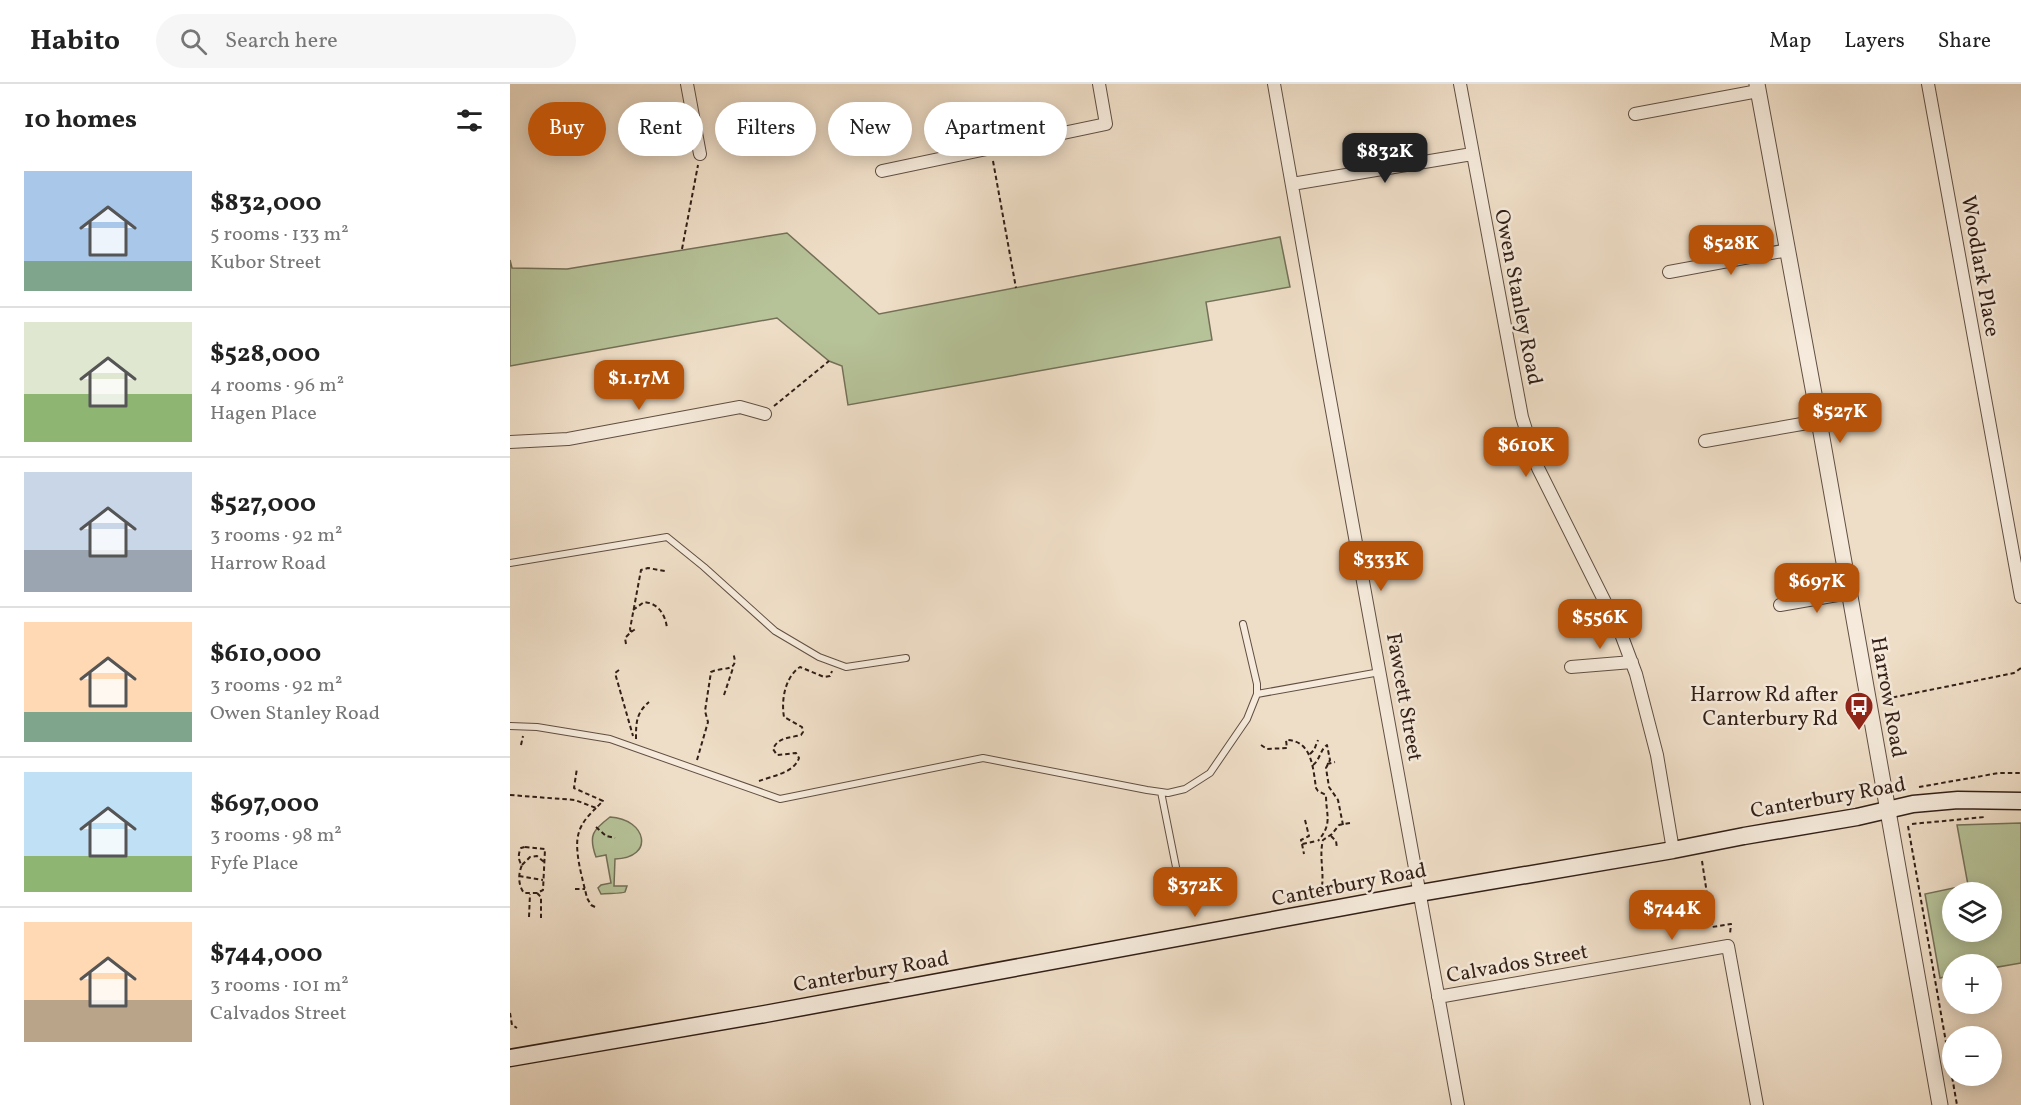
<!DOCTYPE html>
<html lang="en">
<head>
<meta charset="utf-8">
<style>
  body { margin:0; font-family:Vollkorn,serif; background:#f6f6f6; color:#222; height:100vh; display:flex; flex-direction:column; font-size:22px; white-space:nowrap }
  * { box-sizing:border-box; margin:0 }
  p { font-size:20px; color:#767676 }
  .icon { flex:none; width:33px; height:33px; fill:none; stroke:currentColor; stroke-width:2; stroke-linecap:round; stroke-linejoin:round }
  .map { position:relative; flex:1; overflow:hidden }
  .panel { display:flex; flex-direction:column; background:#fff; width:510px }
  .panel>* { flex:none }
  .hud { position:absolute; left:18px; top:18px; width:570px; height:54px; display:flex; gap:12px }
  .fabs { position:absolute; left:1432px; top:798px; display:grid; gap:12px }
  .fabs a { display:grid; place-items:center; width:60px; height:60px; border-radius:50%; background:#fff; box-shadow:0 3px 15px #0003; font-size:30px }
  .price { position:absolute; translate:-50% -51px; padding:0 14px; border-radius:12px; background:#b45309; color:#fff; font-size:20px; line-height:39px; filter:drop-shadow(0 2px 3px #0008) }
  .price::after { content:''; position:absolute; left:50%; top:36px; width:18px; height:14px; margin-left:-9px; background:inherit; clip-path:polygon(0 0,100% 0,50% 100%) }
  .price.active { background:#222; color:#fff }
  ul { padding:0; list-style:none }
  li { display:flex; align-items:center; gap:18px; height:150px; padding:0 24px }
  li+li { border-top:2px solid #e0e0e0 }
  li span { display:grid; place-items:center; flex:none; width:168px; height:120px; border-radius:0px; color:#555 }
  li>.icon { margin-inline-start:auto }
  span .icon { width:72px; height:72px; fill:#fffc; stroke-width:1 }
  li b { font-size:26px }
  h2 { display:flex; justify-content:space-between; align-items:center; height:72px; padding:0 24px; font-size:26px }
  .chip { padding:0 21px; border-radius:27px; background:#fff; box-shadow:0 3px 15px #0003; font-size:21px; line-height:54px }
  .chip.active { background:#b45309; color:#fff }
  header { display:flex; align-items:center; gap:36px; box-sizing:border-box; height:84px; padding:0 30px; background:#fff; border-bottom:2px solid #e0e0e0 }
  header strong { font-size:28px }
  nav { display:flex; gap:33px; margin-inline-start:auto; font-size:21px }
  .search { width:420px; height:54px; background:#f6f6f6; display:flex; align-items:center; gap:15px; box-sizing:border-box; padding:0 21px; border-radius:33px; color:#767676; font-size:22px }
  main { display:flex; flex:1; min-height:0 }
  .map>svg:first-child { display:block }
  .green { fill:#b6c298; stroke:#747058; stroke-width:1.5; fill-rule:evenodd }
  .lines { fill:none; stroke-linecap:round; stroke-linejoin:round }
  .service-casing { stroke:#614f43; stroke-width:8 }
  .minor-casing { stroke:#614f43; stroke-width:14 }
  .tertiary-casing { stroke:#614f43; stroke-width:17 }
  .secondary-casing { stroke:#321f17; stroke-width:19 }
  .path { stroke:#321f17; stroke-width:2; stroke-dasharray:4.5 3; stroke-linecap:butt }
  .service { stroke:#f5eadb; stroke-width:6 }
  .minor { stroke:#f5eadb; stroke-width:12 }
  .tertiary { stroke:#f5eadb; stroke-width:15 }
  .secondary { stroke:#f5eadb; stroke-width:16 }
  .labels { text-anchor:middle; stroke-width:5; stroke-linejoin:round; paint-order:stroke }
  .street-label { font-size:21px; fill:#321f17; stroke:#f5eadb }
  .poi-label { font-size:21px; fill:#321f17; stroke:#f5eadb; text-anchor:end }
</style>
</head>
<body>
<header>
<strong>Habito</strong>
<div class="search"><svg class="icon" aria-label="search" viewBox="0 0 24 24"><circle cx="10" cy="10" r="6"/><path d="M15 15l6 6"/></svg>Search here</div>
<nav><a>Map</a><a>Layers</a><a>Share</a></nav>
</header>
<main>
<section class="panel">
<h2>10 homes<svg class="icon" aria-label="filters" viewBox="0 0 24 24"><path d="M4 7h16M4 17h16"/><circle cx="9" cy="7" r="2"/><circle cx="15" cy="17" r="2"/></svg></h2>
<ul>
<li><span style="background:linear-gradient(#a9c7e8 75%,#7fa58c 0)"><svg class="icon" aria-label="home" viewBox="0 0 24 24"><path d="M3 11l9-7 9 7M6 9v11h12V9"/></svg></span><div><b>$832,000</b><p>5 rooms · 133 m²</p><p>Kubor Street</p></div></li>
<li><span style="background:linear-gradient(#dfe7d0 60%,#8fb573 0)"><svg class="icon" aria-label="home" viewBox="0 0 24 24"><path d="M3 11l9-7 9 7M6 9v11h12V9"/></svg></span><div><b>$528,000</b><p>4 rooms · 96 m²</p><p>Hagen Place</p></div></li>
<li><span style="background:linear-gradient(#c9d6e8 65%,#9aa5b1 0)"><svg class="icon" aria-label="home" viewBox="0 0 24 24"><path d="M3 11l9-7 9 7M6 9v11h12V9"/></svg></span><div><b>$527,000</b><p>3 rooms · 92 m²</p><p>Harrow Road</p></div></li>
<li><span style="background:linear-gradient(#ffd9b3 75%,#7fa58c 0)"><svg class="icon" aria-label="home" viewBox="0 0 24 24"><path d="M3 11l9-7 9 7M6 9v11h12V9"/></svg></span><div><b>$610,000</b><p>3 rooms · 92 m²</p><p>Owen Stanley Road</p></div></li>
<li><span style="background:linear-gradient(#bfe0f5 70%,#8fb573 0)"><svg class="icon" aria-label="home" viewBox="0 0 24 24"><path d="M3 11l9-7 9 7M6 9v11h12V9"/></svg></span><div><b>$697,000</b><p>3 rooms · 98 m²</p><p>Fyfe Place</p></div></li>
<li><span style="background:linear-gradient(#ffd9b3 65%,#b9a48a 0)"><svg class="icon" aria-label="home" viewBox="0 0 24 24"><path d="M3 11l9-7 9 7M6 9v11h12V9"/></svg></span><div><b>$744,000</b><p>3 rooms · 101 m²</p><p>Calvados Street</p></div></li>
</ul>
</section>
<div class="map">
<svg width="1511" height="1021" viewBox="0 0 1511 1021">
  <rect width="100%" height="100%" fill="#efdec7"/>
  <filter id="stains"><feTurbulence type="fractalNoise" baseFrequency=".00333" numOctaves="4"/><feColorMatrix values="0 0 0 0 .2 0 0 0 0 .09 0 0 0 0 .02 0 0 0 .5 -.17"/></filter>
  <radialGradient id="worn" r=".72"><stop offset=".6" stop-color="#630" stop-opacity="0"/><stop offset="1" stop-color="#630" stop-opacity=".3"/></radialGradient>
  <!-- green -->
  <path class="green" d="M 277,149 L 369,230 L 770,153 L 780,203 L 696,218 L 702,256 L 338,321 L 332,282 L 319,277 L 267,234 L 0,282 L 0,176 L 2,184 L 57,185 Z
    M 100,733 C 137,735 145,774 105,775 L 104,802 L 117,802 L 115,808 C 112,810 96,809 91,810 L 88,804 L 91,801 L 101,799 L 96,771 L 86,773 C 78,751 83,746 100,733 Z
    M 1511,739 L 1511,879 L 1482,884 L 1482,880 L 1443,880 L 1443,891 L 1430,894 L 1415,810 L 1458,801 L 1447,741 ZM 1443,808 L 1482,808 L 1482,848 L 1443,848 Z"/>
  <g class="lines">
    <!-- service casing -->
    <g class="service-casing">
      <path id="service" d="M 0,479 L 157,453 L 194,483 L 265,547 L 309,573 L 336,583 L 396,574
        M 747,610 L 870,588
        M 0,642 L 27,643 L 100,655 L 270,715 L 473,674 L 637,706 L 658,709 L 675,705 L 700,689 L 737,635 L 747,610 L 747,600 L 733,540
        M 651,708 L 666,783"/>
    </g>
    <!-- minor casing -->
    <g class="minor-casing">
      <path id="minor" d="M 177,0 L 190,70
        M 764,0 L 813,277 L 948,1021
        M 950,0 L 1012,333 L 1028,384 L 1111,550 L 1126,590 L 1147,671 L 1163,766
        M 1418,0 L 1511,513
        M 1125,30 L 1248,7
        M 372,87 L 596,40 L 589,0
        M 782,100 L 962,70
        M 1159,188 L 1278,166
        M 1195,357 L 1309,337
        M 0,358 L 58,355 L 230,323 L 255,330
        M 1270,521 L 1339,509
        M 1061,583 L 1122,578
        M 928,913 L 1218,862 L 1247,1021"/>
    </g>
    <!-- tertiary casing -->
    <g class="tertiary-casing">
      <path id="tertiary" d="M 1247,0 L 1309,337 L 1430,1021"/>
    </g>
    <!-- secondary casing -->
    <g class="secondary-casing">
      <path id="secondary" d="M 0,974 L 255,930 L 910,809 L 1163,766 L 1234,752 L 1347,733 L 1403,720 L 1448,716 L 1511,717"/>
    </g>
    <!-- path -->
    <path class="path" d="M 483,77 L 506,204
      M 172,165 L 188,81
      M 264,322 L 319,277
      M 123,526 L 134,518 C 148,519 156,531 157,545
      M 121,548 L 127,544
      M 116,560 L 115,554 L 121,548 L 120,545 L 131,486 L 138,484 L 155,487
      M 109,586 L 105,589 L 123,652
      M 1371,606 L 1380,614 L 1504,589 L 1511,584
      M 214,611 L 223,584
      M 126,655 C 126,639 126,629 139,618
      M 11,661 L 13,652
      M 751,661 L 757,665 L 777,664 L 776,656 C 802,656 803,684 806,704 L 808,707 L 816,711 C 816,732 823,739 808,757
      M 800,670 L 804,666 L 808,656
      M 187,676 L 198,638 L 195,627 L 201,588 C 214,582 230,589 223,569
      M 817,680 L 825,678
      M 803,681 C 810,676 810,666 817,661 L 820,676 L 816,684 L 819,703 L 828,716 L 833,741
      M 249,697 C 262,692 284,689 289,674 L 286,669 L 267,671 L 263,665 C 268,653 280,654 291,651 L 293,648 L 292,643 L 274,633 C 271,616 275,593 290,583 L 314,593 L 320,592 L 322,587
      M 1409,703 L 1489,689 L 1511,689
      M 0,711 L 65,716 L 86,724 L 93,717 L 64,704 L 67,684
      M 795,736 L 799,752 L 791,756 L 792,760 L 807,757
      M 1402,740 L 1475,733
      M 1398,742 L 1447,1021
      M 86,743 L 96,752 L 105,754
      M 821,752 L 826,757 L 827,764
      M 792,760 L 794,770
      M 15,763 L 35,765 L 33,806 L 27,809 L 14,809 C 8,801 8,790 12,781 C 8,777 8,769 11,764 Z
      M 1192,777 L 1202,843 L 1221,840 L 1220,850
      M 12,781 L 20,773 L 27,772 L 34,778
      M 9,792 L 33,796
      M 812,802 C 814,786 809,772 813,756 L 822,750 L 829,741 L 840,739
      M 65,805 L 75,805
      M 27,809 L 31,813 L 31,834
      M 85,823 L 81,821 L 77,814 C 73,796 63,765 69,748 C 72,738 79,731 86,724
      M 19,833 L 20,810
      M 0,929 L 2,941 L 7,944"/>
    <!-- service -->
    <use href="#service" class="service"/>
    <!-- minor -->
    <use href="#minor" class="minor"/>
    <!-- tertiary -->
    <use href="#tertiary" class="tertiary"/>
    <!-- secondary -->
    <use href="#secondary" class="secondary"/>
  </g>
  <!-- icons -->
  <defs>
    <g id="bus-pin" transform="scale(1.5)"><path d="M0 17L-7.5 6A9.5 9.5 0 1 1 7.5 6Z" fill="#8f2418" stroke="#f5eadb"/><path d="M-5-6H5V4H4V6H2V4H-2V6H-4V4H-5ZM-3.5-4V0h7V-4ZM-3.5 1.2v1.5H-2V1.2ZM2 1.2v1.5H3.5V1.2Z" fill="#fff"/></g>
  </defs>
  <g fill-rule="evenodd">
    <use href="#bus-pin" x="1349" y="622"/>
  </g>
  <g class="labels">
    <!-- street labels -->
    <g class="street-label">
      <text transform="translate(1471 182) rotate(80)" y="7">Woodlark Place</text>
      <text transform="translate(1009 213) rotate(79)" y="7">Owen Stanley Road</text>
      <text transform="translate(895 613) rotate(80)" y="7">Fawcett Street</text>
      <text transform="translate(1379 613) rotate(80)" y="7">Harrow Road</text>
      <text transform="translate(1318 713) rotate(-10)" y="7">Canterbury Road</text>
      <text transform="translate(839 800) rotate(-11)" y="7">Canterbury Road</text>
      <text transform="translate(1007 879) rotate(-10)" y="7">Calvados Street</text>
      <text transform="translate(361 887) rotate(-10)" y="7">Canterbury Road</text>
    </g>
    <!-- poi labels -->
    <g class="poi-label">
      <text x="1328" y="617">Harrow Rd after<tspan x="1328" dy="24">Canterbury Rd</tspan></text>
    </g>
  </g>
  <rect width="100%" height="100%" filter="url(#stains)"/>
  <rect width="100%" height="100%" fill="url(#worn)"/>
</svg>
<div class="fabs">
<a><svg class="icon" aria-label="layers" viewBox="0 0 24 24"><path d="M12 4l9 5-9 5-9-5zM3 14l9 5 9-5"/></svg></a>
<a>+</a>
<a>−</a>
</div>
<b class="price active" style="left:875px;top:100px">$832K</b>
<b class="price" style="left:1221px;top:192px">$528K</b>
<b class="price" style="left:129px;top:327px">$1.17M</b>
<b class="price" style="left:1330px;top:360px">$527K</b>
<b class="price" style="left:1016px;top:394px">$610K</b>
<b class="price" style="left:871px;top:508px">$333K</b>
<b class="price" style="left:1307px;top:530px">$697K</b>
<b class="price" style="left:1090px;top:566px">$556K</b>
<b class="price" style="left:685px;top:834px">$372K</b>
<b class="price" style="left:1162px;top:857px">$744K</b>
<div class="hud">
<a class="chip active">Buy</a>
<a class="chip">Rent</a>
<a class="chip">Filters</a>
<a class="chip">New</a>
<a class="chip">Apartment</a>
</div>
</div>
</main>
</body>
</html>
